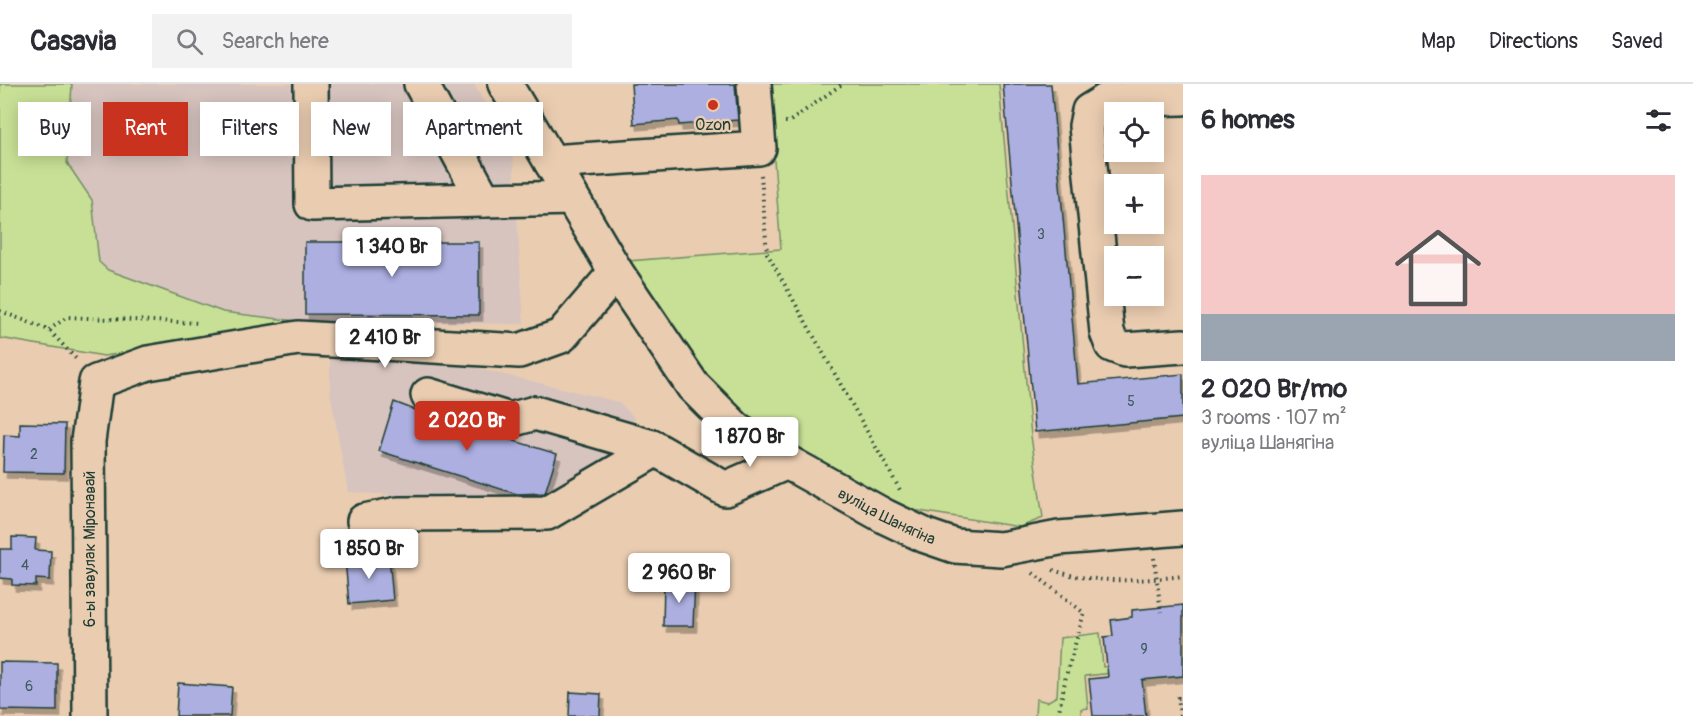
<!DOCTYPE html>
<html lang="en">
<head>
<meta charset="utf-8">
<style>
  body { margin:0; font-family:Pangolin,sans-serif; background:#f2f2f3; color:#2b2b33; height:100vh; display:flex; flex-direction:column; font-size:22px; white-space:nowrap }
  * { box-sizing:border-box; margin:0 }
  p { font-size:20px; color:#7c7c81 }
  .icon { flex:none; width:33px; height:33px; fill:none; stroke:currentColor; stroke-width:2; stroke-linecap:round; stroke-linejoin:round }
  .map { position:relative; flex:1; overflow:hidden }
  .side { display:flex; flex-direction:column; background:#fff; width:510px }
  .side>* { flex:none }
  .guide { position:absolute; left:18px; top:18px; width:570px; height:54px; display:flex; gap:12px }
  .buttons { position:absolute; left:1104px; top:18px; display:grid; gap:12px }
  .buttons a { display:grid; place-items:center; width:60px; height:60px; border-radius:0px; background:#fff; box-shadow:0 3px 15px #0003; font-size:30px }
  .price { position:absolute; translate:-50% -51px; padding:0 14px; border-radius:6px; background:#fff; color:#222; font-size:20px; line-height:39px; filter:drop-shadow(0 2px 3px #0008) }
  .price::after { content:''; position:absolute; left:50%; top:36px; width:18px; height:14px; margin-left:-9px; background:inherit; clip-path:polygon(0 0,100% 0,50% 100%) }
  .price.current { background:#c8321e; color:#fff }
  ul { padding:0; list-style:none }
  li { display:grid; align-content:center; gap:12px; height:318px; padding:0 18px }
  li+li { border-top:2px solid #e1e1e2 }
  li span { display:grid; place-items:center; height:186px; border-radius:0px; color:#555 }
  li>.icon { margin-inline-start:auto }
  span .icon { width:108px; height:108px; fill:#fffc; stroke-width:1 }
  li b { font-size:26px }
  h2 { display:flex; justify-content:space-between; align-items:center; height:72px; padding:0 18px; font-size:26px }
  .tag { padding:0 21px; border-radius:0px; background:#fff; box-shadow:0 3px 15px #0003; font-size:21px; line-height:54px }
  .tag.current { background:#c8321e; color:#fff }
  header { display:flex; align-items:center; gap:36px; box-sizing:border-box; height:84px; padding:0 30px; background:#fff; border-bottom:2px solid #e1e1e2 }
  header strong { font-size:28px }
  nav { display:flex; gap:33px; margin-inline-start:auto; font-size:21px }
  .search { width:420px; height:54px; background:#f2f2f3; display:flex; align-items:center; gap:15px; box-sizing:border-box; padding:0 21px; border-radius:0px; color:#7c7c81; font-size:22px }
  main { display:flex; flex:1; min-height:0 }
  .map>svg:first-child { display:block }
  .built { fill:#d7c4bf }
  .green { fill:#c8e096; stroke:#748e65; stroke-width:1.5 }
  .building { fill:#acafe0; stroke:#1f3d34; stroke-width:1.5; filter:url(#shadow) }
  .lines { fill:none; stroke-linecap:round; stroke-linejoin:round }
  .minor-casing { stroke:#1f3d34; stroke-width:38 }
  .path { stroke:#1f3d34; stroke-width:4; stroke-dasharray:1.5 4.5; stroke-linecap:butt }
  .minor { stroke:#eacdb1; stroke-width:33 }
  .poi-dot { fill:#c8321e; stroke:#eacdb1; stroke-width:2 }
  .labels { text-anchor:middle; stroke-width:4.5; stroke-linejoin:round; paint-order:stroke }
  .number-label { font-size:14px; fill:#425a5f }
  .poi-label { font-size:16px; fill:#1f3d34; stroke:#eacdb1 }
  .street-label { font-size:16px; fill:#1f3d34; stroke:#eacdb1 }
</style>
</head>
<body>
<header>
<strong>Casavia</strong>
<div class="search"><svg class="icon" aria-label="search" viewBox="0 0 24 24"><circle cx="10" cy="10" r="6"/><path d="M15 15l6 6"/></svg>Search here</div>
<nav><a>Map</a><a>Directions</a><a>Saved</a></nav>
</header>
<main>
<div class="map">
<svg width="1183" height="632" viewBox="0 0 1183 632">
  <defs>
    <filter id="shadow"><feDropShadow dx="3.5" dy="6" stdDeviation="0" flood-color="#0004"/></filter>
  </defs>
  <rect width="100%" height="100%" fill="#eacdb1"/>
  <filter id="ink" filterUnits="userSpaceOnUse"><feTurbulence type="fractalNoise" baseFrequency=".0167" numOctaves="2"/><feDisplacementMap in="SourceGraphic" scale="12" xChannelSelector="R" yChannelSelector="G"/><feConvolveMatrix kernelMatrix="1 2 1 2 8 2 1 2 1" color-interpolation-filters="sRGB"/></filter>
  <g filter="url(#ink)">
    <!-- built -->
    <path class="built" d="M 72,0 L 474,0 L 513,71 L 524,240 L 296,237 L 223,228 L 108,186 L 99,178 L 92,116 L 67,79 Z
      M 330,270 L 468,282 L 619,318 L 635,334 L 626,368 L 543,422 L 348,408 L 330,308 Z"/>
    <!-- green -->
    <path class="green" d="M 0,0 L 72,0 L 67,79 L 92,116 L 99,178 L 108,186 L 223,228 L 296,237 L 228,253 L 104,272 L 0,254 Z
      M 768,0 L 999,0 L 1031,352 L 1043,434 L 1020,443 L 913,426 L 798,369 L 746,336 L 702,291 L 628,177 L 781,165 Z
      M 1100,549 L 1103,583 L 1112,582 L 1113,589 L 1085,592 L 1088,624 L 1081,625 L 1081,632 L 1035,632 L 1036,615 L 1047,618 L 1057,612 L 1060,554 Z"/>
    <!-- building -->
    <path class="building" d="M 631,0 L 735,0 L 738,36 L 679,41 L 678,36 L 634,40 Z
      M 1003,0 L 1051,0 L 1078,300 L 1183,290 L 1183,334 L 1035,348 Z
      M 305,158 L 479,158 L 479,231 L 305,230 Z
      M 394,318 L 423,329 L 557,370 L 545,409 L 517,410 L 379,367 Z
      M 20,339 L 65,340 L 64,389 L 3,388 L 4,351 L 20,352 Z
      M 12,453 L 36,454 L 35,466 L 51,467 L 50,496 L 36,495 L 36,502 L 12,501 L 12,495 L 0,494 L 0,465 L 12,465 Z
      M 389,472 L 393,516 L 349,520 L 345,475 Z
      M 664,497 L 695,498 L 693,542 L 663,542 Z
      M 1183,521 L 1183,592 L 1142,596 L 1146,632 L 1093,632 L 1089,595 L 1108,593 L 1104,553 L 1113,552 L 1111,536 L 1132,533 L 1132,526 Z
      M 0,578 L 57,579 L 57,627 L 0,626 Z
      M 178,599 L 232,603 L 230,632 L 176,632 Z
      M 570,608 L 601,610 L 600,632 L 569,632 Z"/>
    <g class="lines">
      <!-- minor casing -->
      <g class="minor-casing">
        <g id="minor">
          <path d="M 311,0 L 312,120 L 572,114"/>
          <path d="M 421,0 L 484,116"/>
          <path id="s1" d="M 505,0 L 616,188 L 693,302 L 736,345 L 787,378 L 886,433 L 926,452 L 955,462 L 1001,465 L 1059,454 L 1183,444"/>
          <path d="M 1183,14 L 1107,16 L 1089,27 L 1086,42 L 1107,248 L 1112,261 L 1125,266 L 1183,262"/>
          <path d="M 551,78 L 759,64 L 754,0"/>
          <path d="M 428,311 L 510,336 L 535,329 L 652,363"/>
          <path d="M 364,437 L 398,430 L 547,429 L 646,371 L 652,363 L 725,405 L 787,378"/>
          <path d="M 90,632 L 88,357 L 96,298 L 148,279 L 298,254 L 519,267 L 561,252 L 616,188"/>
        </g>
      </g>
      <!-- path -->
      <path class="path" d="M 785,38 L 789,38 L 842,0
        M 761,91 L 767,169 L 900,406
        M 0,227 L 49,246 L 78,277
        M 49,246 L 67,233 L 199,239
        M 1154,474 L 1161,528
        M 1053,486 C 1094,500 1141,497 1183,492
        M 1033,489 L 1084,529 L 1066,592 L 1058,632
        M 1180,632 L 1178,614 L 1183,614"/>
      <!-- minor -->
      <use href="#minor" class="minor"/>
    </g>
  </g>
  <!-- markers -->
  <circle class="poi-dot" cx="713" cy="21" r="6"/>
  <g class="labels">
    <!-- number labels -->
    <g class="number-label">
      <text x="1041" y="155">3</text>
      <text x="1131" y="322">5</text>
      <text x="34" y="375">2</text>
      <text x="25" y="486">4</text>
      <text x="1144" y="570">9</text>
      <text x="29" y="607">6</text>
    </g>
    <!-- poi labels -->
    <g class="poi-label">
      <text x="713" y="46">Ozon</text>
    </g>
    <!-- street labels -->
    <g class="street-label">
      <text dy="6" stroke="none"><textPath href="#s1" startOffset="591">вуліца Шанягіна</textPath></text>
      <text transform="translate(89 465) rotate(-90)" y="6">6-ы завулак Міронавай</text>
    </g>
  </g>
</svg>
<div class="buttons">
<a><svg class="icon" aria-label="locate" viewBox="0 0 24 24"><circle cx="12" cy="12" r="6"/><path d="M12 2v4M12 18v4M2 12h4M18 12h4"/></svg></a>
<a>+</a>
<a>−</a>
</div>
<b class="price" style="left:392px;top:194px">1 340 Br</b>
<b class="price" style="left:385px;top:285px">2 410 Br</b>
<b class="price current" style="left:467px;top:368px">2 020 Br</b>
<b class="price" style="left:750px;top:384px">1 870 Br</b>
<b class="price" style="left:369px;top:496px">1 850 Br</b>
<b class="price" style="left:679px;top:520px">2 960 Br</b>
<div class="guide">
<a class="tag">Buy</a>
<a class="tag current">Rent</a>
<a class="tag">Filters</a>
<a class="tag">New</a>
<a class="tag">Apartment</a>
</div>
</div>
<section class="side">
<h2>6 homes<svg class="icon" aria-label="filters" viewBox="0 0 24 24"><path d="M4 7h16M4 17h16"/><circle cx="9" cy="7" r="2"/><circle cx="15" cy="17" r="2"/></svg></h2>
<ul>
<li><span style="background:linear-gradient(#f6c9c9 75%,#9aa5b1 0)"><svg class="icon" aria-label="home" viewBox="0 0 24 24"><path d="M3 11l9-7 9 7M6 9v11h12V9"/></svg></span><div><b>2 020 Br/mo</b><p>3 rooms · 107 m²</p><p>вуліца Шанягіна</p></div></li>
</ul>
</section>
</main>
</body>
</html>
